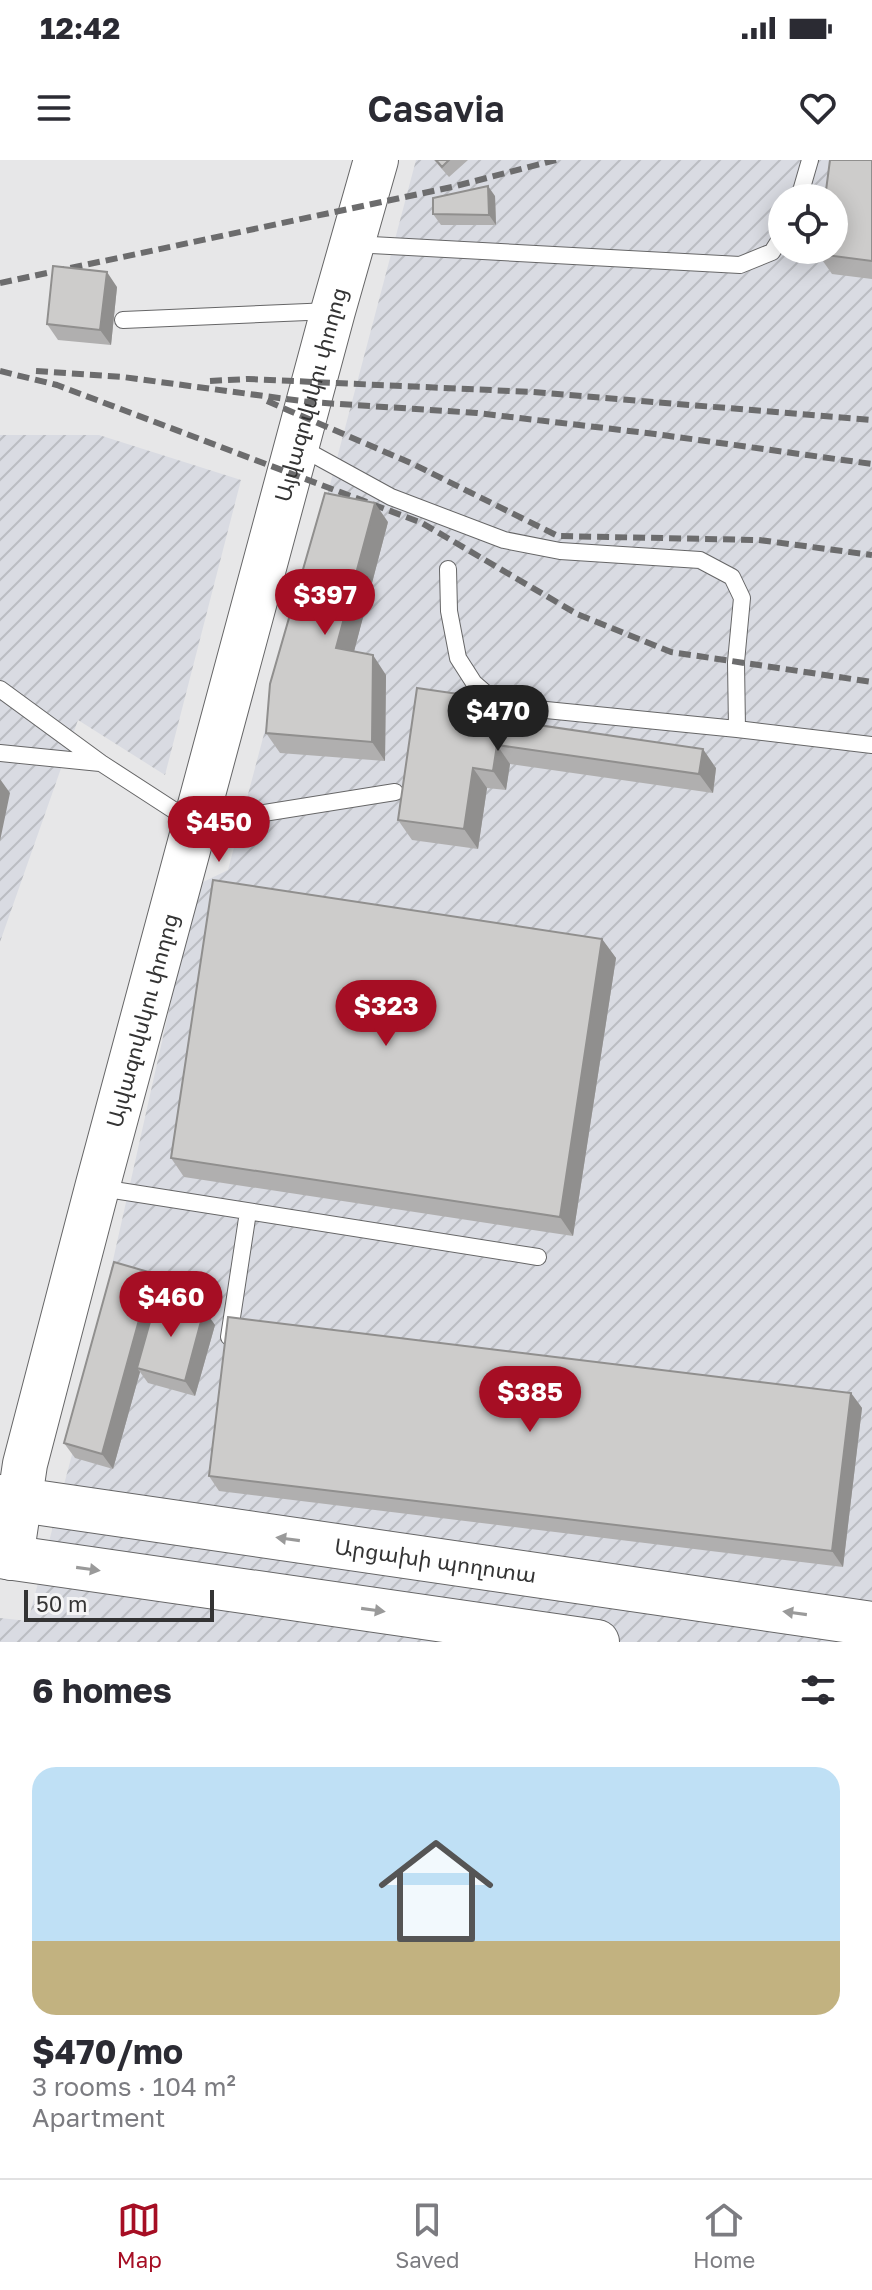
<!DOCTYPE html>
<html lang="en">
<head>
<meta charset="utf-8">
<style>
  body { margin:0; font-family:"Golos Text","Noto Sans Armenian",sans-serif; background:#f2f2f3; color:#2b2b33; height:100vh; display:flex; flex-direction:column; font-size:30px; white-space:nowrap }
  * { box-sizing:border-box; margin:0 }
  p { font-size:26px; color:#7c7c81 }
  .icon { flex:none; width:44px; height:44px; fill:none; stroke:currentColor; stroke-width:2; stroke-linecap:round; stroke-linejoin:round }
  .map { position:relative; height:1482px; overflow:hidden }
  .details { display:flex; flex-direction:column; background:#fff; flex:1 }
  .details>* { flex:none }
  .tools { position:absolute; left:768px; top:24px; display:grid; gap:16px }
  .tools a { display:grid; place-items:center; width:80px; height:80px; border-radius:50%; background:#fff; box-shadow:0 4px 20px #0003; font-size:40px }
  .scale { position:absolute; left:24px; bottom:20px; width:190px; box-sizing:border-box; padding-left:8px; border:4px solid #343434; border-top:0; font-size:22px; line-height:28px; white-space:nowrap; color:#343434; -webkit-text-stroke:6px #f4f4f5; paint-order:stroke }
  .price { position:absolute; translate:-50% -68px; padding:0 18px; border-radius:28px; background:#a60e24; color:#fff; font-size:26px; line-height:52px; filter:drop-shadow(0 2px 4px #0008) }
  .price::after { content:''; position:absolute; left:50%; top:48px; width:24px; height:18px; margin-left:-12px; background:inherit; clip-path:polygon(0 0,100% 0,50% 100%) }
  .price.current { background:#222; color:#fff }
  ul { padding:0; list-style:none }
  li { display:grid; align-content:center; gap:16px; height:424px; padding:0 32px }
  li+li { border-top:2px solid #e1e1e2 }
  li span { display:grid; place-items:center; height:248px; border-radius:24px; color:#555 }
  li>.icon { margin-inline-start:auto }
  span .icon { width:144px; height:144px; fill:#fffc; stroke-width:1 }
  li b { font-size:34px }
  h2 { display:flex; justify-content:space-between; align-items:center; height:96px; padding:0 32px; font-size:34px }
  .status { display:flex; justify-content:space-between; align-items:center; height:56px; padding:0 40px; background:#fff; direction:ltr }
  .status svg { height:22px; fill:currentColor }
  header { display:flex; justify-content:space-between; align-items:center; height:104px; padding:0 32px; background:#fff; font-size:36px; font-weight:600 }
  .dock { display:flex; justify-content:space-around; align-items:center; height:112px; border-top:2px solid #e1e1e2; background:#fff; font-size:22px; color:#7c7c81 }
  .dock a { display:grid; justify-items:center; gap:4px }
  .dock .current { color:#a60e24 }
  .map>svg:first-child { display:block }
  .industrial { fill:url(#industrial-furrows); fill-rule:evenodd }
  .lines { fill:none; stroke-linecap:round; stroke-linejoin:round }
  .lane-casing { stroke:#666667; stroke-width:18 }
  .secondary-casing { stroke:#666667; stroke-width:46 }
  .primary-casing { stroke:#666667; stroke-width:46 }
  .lane { stroke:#fff; stroke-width:16 }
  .secondary { stroke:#fff; stroke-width:44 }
  .primary { stroke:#fff; stroke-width:44 }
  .rail { stroke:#6c6c6d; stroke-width:6; stroke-dasharray:12 6; stroke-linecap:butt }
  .wall { fill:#b0afaf }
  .shaded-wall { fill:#908f8e }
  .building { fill:#cdcccb; stroke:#908f8e; stroke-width:2 }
  .oneway { fill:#9a9a9a }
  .labels { text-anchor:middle; stroke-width:7; stroke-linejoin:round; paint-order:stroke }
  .street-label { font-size:22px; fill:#343434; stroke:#f4f4f5 }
</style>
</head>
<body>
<div class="status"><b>12:42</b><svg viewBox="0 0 49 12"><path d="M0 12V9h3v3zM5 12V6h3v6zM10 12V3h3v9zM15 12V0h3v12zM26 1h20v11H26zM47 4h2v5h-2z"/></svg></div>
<header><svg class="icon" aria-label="menu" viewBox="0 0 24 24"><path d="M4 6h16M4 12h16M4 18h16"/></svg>Casavia<svg class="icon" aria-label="heart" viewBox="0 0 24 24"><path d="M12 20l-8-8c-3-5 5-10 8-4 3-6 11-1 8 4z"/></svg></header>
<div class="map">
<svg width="872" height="1482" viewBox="0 0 872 1482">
  <defs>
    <pattern id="industrial-furrows" width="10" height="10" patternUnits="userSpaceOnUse" patternTransform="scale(2)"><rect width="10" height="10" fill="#d9dbe2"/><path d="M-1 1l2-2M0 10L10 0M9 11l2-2" fill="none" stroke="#bbbdc2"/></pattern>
  </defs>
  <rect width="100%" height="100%" fill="#e7e7e8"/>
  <!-- industrial -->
  <path class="industrial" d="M 416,0 L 872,0 L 872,1482 L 0,1482 L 0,1458 L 28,1461 L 79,1268 L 77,1261 L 197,725 L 228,710 ZM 782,38 L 834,38 L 834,90 L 782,90 Z
    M 0,275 L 99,275 L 241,320 L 165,615 L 78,560 L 0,782 Z"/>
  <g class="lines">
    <!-- lane casing -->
    <g class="lane-casing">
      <path id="lane" d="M 799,38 L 810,0
        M 353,84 L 740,105 L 772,92 L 782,76
        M 123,160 L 331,151
        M 298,286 L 391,337 L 504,380 L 560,391 L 700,400 L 732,417 L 742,438 L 736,502 L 737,569 L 872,585
        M 448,409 L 449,451 L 458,498 L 474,523 L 496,542 L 516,547 L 737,569
        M 0,529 L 101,603 L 195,664 L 395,632
        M 0,593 L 100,603
        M 101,1028 L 538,1097
        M 229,1177 L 248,1052"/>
    </g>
    <!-- secondary casing -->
    <g class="secondary-casing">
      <g id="secondary">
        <path id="s1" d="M 11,1398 L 25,1304 L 97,1028 L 333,151 L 376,0"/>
      </g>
    </g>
    <!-- primary casing -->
    <g class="primary-casing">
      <g id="primary">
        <path id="s2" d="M 0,1337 L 872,1464"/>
        <path d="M 0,1396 L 597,1482"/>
      </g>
    </g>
    <!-- lane -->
    <use href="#lane" class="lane"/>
    <!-- secondary -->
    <use href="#secondary" class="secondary"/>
    <!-- primary -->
    <use href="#primary" class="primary"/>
    <!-- rail -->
    <path class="rail" d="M 0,123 L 452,27 L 556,0
      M 0,211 L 57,225 L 422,363 L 577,454 L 671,492 L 872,522
      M 36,211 L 123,217 L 309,242 L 477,253 L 655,274 L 872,304
      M 210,221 L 248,219 L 533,232 L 872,260
      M 267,241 L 413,304 L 558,376 L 759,380 L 872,395"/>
  </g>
  <!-- wall -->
  <path class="wall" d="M 434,0 L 468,0 L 449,17 Z
    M 872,0 L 872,119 L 832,114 L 818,94 Z
    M 495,36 L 496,65 L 441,65 L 433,54 Z
    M 117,127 L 111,185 L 58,180 L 47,164 Z
    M 388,362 L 354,491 L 386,515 L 385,601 L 280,593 L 266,573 Z
    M 493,539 L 506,558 L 506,560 L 716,608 L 713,633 L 510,604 L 506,630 L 487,628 L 478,689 L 412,680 L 398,660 Z
    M 602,779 L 616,798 L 573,1076 L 184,1017 L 171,998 Z
    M 163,1128 L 160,1138 L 204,1150 L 215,1165 L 195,1236 L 148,1223 L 140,1212 L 113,1309 L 75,1298 L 64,1283 Z
    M 851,1233 L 862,1248 L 843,1407 L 219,1331 L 209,1316 Z"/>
  <!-- shaded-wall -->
  <path class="shaded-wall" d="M 488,26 L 495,36 L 496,65 L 489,55 Z
    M 107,112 L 117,127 L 111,185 L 100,170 Z
    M 375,343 L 388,362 L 350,507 L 336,488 Z
    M 373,495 L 386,515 L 385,601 L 372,582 Z
    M 493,539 L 506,558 L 503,578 L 490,558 Z
    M 497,585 L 510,604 L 506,630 L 493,611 Z
    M 703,589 L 716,608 L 713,633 L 699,614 Z
    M 473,608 L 487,628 L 478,689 L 464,669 Z
    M 0,619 L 10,633 L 0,681 Z
    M 602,779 L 616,798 L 573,1076 L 560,1057 Z
    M 152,1113 L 163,1128 L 141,1209 L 137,1208 L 140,1212 L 113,1309 L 102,1294 Z
    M 204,1150 L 215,1165 L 195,1236 L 185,1221 Z
    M 851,1233 L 862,1248 L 843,1407 L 832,1391 Z"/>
  <!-- building -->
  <path class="building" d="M 436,0 L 449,0 L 442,7 Z
    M 830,0 L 872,0 L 872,101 L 818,94 L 819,90 L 834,90 L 834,38 L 825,38 Z
    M 488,26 L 489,55 L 433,54 L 433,38 Z
    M 53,106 L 107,112 L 100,170 L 47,164 Z
    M 325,333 L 375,343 L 336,488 L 373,495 L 372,582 L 266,573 L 270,524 Z
    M 417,528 L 493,539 L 490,558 L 703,589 L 699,614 L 497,585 L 493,611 L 473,608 L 464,669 L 398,660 Z
    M 213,720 L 602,779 L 560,1057 L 171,998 Z
    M 114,1102 L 152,1113 L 102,1294 L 64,1283 Z
    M 157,1137 L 204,1150 L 185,1221 L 137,1208 Z
    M 228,1157 L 851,1233 L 832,1391 L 209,1316 Z"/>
  <!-- one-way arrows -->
  <defs><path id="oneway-solid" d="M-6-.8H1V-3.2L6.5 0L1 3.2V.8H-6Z" transform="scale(2)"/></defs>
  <g class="oneway">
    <use href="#oneway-solid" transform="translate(288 1379) rotate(-172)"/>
    <use href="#oneway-solid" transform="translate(88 1409) rotate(8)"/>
    <use href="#oneway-solid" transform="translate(373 1450) rotate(8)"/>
    <use href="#oneway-solid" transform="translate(795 1453) rotate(-172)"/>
  </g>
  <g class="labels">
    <!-- street labels -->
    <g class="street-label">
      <text dy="8" stroke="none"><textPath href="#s1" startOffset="1202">Այվազովսկու փողոց</textPath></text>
      <text dy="8" stroke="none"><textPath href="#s1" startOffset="554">Այվազովսկու փողոց</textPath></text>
      <text dy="8" stroke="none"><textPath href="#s2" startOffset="440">Արցախի պողոտա</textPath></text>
    </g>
  </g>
</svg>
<div class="tools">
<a><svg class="icon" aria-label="locate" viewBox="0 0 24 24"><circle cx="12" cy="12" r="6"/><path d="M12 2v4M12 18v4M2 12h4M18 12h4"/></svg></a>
</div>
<div class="scale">50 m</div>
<b class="price" style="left:325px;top:477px">$397</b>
<b class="price current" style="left:498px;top:593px">$470</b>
<b class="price" style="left:219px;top:704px">$450</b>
<b class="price" style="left:386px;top:888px">$323</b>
<b class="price" style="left:171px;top:1179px">$460</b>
<b class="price" style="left:530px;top:1274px">$385</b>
</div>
<section class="details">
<h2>6 homes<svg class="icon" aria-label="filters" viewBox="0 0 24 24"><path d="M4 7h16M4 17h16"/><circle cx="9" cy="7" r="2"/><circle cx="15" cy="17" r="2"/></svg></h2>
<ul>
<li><span style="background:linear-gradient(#bfe0f5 70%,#c2b280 0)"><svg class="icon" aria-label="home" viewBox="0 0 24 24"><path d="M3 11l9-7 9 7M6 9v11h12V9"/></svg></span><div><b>$470/mo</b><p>3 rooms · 104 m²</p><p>Apartment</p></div></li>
</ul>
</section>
<nav class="dock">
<a class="current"><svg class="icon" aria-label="map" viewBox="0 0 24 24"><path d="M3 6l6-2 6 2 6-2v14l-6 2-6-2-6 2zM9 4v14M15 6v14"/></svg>Map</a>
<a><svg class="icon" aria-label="saved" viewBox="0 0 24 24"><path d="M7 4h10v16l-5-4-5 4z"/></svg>Saved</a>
<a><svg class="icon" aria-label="home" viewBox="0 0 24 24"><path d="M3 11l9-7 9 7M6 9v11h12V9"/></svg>Home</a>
</nav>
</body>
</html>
